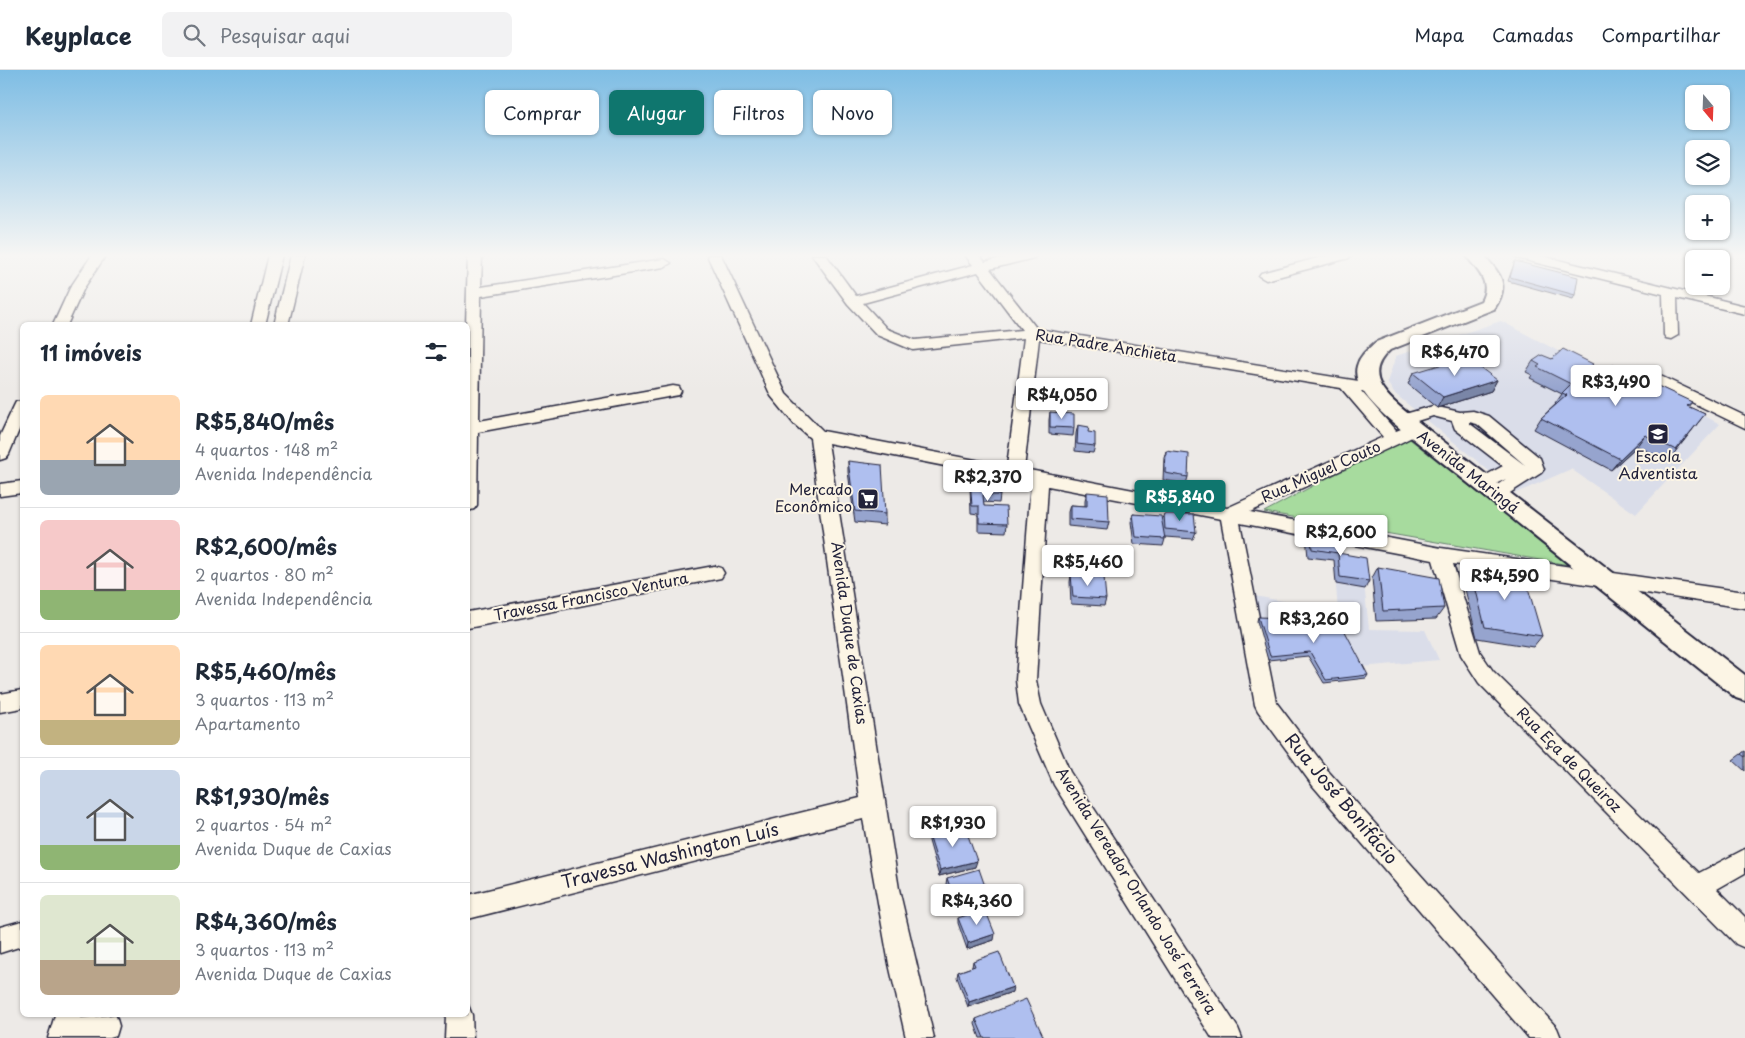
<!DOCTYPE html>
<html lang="pt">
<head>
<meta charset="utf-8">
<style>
  body { margin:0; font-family:"Playpen Sans",sans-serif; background:#f2f2f3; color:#1f2937; height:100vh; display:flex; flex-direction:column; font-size:19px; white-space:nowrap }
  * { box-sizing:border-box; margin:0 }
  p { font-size:16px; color:#747a83 }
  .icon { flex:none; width:28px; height:28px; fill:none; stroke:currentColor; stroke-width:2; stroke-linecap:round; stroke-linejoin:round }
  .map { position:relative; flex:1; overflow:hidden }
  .details { position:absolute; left:20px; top:252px; width:450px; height:695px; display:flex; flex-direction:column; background:#fff; border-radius:8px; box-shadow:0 1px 4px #0004 }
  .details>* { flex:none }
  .guide { position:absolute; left:485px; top:20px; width:475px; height:45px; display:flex; gap:10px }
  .needle { width:32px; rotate:161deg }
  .fabs { position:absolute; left:1685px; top:15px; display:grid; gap:10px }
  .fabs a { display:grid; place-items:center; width:45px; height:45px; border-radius:8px; background:#fff; box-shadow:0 1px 4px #0004; font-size:25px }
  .price { position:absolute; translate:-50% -42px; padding:0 11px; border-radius:5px; background:#fff; color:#222; font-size:16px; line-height:32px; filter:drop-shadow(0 1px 2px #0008) }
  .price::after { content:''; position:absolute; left:50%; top:30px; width:15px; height:11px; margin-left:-8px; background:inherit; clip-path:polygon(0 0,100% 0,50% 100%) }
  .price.current { background:#0f766e; color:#fff }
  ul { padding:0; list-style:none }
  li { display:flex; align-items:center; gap:15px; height:125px; padding:0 20px }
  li+li { border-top:1px solid #e0e1e3 }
  li span { display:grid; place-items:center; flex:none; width:140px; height:100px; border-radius:8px; color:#555 }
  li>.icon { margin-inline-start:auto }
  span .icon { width:60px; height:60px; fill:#fffc; stroke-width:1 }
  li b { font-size:21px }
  h2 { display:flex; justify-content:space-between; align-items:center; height:60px; padding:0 20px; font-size:21px }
  .pill { padding:0 18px; border-radius:8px; background:#fff; box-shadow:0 1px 4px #0004; font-size:18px; line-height:45px }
  .pill.current { background:#0f766e; color:#fff }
  header { display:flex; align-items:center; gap:30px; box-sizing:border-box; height:70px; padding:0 25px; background:#fff; border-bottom:1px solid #e0e1e3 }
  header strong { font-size:24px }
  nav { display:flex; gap:28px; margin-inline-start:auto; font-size:18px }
  .search { width:350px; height:45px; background:#f2f2f3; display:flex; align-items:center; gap:12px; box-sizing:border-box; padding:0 18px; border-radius:8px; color:#747a83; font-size:19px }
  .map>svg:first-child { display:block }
  .built { fill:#dadde9 }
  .green { fill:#a7db9e; stroke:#647e6c }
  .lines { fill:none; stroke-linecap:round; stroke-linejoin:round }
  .minor-casing { stroke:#22223b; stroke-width:3 }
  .major-casing { stroke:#22223b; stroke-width:4 }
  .minor { fill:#fcf5e5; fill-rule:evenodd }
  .major { fill:#fcf5e5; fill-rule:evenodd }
  .wall { fill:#96a4ce; stroke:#22223b }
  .shaded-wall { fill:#7a86a7; stroke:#22223b }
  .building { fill:#afbfef; stroke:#22223b }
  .labels { text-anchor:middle; stroke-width:4; stroke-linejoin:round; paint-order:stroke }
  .street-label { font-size:15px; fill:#22223b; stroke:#fcf5e5 }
  .poi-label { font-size:15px; fill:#22223b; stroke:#fcf5e5 }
  .near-street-label { font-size:18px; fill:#22223b; stroke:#fcf5e5 }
</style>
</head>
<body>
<header>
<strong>Keyplace</strong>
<div class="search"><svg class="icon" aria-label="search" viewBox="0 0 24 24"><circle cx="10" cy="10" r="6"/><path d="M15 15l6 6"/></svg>Pesquisar aqui</div>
<nav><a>Mapa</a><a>Camadas</a><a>Compartilhar</a></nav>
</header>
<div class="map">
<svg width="1745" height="968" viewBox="0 0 1745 968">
  <rect width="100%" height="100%" fill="#edeae7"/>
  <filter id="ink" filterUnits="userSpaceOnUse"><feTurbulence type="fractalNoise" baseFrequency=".02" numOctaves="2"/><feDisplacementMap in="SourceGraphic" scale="10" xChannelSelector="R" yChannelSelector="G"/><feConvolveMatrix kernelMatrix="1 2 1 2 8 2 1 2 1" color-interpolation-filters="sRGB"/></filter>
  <g filter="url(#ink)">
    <!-- built -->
    <path class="built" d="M 1501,251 L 1564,284 L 1629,307 L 1720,354 L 1636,444 L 1571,399 L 1516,423 L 1394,323 L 1387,312 L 1396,286 Z
      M 1334,491 L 1362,495 L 1369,559 L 1425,560 L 1439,590 L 1361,597 L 1366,608 L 1324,613 L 1308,586 L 1268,590 L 1254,526 L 1338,541 Z"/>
    <!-- green -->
    <path class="green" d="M 1406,366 L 1569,495 L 1264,442 Z"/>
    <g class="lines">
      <!-- minor casing -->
      <g class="minor-casing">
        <path id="minor" d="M 92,185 L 106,185 L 84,218 L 67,255 L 53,255 L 70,218 Z
          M 268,185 L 282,185 L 265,255 L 251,255 Z
          M 291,185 L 305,185 L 288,255 L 274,255 Z
          M 468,185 L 482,185 L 481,217 L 664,189 L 671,193 L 664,197 L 481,226 L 479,351 L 673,316 L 679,317 L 681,321 L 679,325 L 673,326 L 478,362 L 477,435 L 474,439 L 468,441 L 468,255 L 466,255 Z
          M 707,185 L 721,185 L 786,324 L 823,361 L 1007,396 L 1024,268 L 913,280 L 908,278 L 877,265 L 848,234 L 812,185 L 826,185 L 856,226 L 973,195 L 965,185 L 979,185 L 985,192 L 1014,185 L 1036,185 L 1034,188 L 990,199 L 1037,259 L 1371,313 L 1377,314 L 1379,318 L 1377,322 L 1361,321 L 1396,361 L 1414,354 L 1420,355 L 1422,359 L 1420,363 L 1400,373 L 1250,442 L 1441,478 L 1745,522 L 1745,538 L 1453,494 L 1480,582 L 1493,601 L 1699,803 L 1745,779 L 1745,803 L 1717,819 L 1745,847 L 1745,878 L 1736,874 L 1479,613 L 1461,585 L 1433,490 L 1240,453 L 1276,632 L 1329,702 L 1557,958 L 1561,968 L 1529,968 L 1313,716 L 1258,641 L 1255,635 L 1221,449 L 1048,416 L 1036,610 L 1041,634 L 1070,702 L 1238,958 L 1242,968 L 1212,968 L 1054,715 L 1019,634 L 1016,610 L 1031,413 L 828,373 L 899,819 L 934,968 L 906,968 L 889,894 L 863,749 L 468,849 L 468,825 L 860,728 L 810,368 L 794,354 L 771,326 ZM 978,202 L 1022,260 L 915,270 L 887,259 L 863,233 ZM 1039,269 L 1341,318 L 1383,367 L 1227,438 L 1024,399 Z
          M 1329,185 L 1351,185 L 1349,188 L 1266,210 L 1259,206 L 1261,203 Z
          M 1515,185 L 1538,185 L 1745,236 L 1745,244 L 1677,228 L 1678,265 L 1671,269 L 1666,268 L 1664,265 L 1663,224 L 1517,188 Z
          M 1650,301 L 1745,346 L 1745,358 L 1644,309 L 1642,306 L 1644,303 Z
          M 22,331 L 22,353 L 9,384 L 6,388 L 0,390 L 0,366 L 14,336 L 16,332 Z
          M 1433,336 L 1460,342 L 1473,341 L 1489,346 L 1540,388 L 1544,399 L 1541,403 L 1502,428 L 1496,430 L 1490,428 L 1487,424 L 1490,420 L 1506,409 L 1483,420 L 1477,418 L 1474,414 L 1477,410 L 1503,396 L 1455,359 L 1452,351 L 1433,346 L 1404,355 L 1398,354 L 1396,350 L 1398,346 ZM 1469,352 L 1477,354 L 1526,396 L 1469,353 Z
          M 22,411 L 22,423 L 0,426 L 0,414 Z
          M 714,496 L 721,498 L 724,503 L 721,508 L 468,558 L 468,542 Z
          M 22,620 L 22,638 L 0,642 L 0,624 Z
          M 22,851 L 22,876 L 0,883 L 0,857 Z
          M 468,935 L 472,945 L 473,968 L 445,968 L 446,945 L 468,945 Z
          M 55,945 L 81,945 L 81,948 L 112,945 L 116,946 L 119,956 L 116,966 L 110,968 L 48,968 Z"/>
      </g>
      <!-- major casing -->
      <g class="major-casing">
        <path id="major" d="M 1466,185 L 1484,185 C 1500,204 1511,215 1494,239 L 1390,280 C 1356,310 1398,334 1421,354 L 1745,605 L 1745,631 L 1736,628 L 1407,364 C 1391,351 1350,320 1357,296 C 1360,285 1368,279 1376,272 L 1481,231 C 1492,211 1477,201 1466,185 Z"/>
      </g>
      <!-- minor -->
      <use href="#minor" class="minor"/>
      <!-- major -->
      <use href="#major" class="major"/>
    </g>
    <!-- wall -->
    <path class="wall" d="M 1515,191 L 1575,225 L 1573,229 L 1508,211 Z
      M 1552,289 L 1593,294 L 1587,302 L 1599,307 L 1692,332 L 1688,337 L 1705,344 L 1668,391 L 1637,376 L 1611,400 L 1534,359 L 1541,348 L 1556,334 L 1555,334 L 1562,324 L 1530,308 L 1532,305 L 1526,302 L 1533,291 Z
      M 1413,303 L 1497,310 L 1491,321 L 1437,338 L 1408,314 Z
      M 1050,342 L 1074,358 L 1073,366 L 1049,364 L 1049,350 Z
      M 1078,355 L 1088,362 L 1095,376 L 1093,383 L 1075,381 L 1076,363 Z
      M 1166,381 L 1188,407 L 1186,414 L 1163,410 L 1164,388 Z
      M 848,391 L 885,444 L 885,455 L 855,452 L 848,402 Z
      M 970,410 L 1000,425 L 999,433 L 983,432 L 984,436 L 1007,454 L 1006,462 L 978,461 L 978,444 L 971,443 L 970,417 Z
      M 1087,422 L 1109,452 L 1107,460 L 1068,456 L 1068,442 L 1070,435 L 1085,436 L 1085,430 Z
      M 1133,444 L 1162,449 L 1164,444 L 1196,462 L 1193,469 L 1165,467 L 1165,469 L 1163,476 L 1134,474 L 1131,452 Z
      M 1310,460 L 1338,483 L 1369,511 L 1365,519 L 1336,514 L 1334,490 L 1308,487 L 1306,467 Z
      M 1470,496 L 1542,566 L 1533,577 L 1477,568 L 1462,507 Z
      M 1378,497 L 1444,538 L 1436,549 L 1376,551 L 1372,508 Z
      M 1071,505 L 1106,529 L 1104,536 L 1071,534 L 1070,512 Z
      M 1258,547 L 1368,605 L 1366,608 L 1324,613 L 1308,586 L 1268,590 L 1257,551 Z
      M 1745,681 L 1745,701 L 1733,690 Z
      M 929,765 L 975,797 L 939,806 L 929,771 Z
      M 947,808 L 985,825 L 953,835 L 946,814 Z
      M 958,848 L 994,870 L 967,879 L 958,853 Z
      M 973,891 L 1012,922 L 968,937 L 957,907 L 958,902 L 972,897 Z
      M 976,949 L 1044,968 L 980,968 L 975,954 Z"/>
    <!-- shaded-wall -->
    <path class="shaded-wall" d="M 1497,310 L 1491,321 L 1437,338 L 1443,327 Z
      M 1645,365 L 1637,376 L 1611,400 L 1620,389 Z
      M 977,791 L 975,797 L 939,806 L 940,800 Z
      M 986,819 L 985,825 L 953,835 L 954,829 Z
      M 995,864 L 994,870 L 967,879 L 968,873 Z
      M 1013,917 L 1012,922 L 968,937 L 969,932 Z"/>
    <!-- building -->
    <path class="building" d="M 1515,191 L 1578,207 L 1575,225 L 1510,207 Z
      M 1563,279 L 1593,294 L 1586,301 L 1599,307 L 1613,295 L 1692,332 L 1687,336 L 1705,344 L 1676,380 L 1645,365 L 1620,389 L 1541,348 L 1567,325 L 1562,323 L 1571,314 L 1537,297 L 1540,295 L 1533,291 L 1542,285 L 1552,289 Z
      M 1466,287 L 1497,310 L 1443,327 L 1413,303 Z
      M 1050,342 L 1074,344 L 1074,358 L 1050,357 Z
      M 1078,355 L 1089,357 L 1088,362 L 1095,363 L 1095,376 L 1077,374 Z
      M 1166,381 L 1189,384 L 1188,407 L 1165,403 Z
      M 848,391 L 882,395 L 885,444 L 855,441 Z
      M 970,410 L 999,411 L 1000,425 L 983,425 L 984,436 L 1006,437 L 1007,454 L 979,453 L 979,436 L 972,436 Z
      M 1087,422 L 1108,424 L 1109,452 L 1070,449 L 1070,435 L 1087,436 Z
      M 1133,444 L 1161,446 L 1165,469 L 1136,467 Z
      M 1164,444 L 1194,444 L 1196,462 L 1165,459 Z
      M 1310,460 L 1335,464 L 1338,483 L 1366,488 L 1369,511 L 1340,507 L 1338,483 L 1312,479 Z
      M 1470,496 L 1524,504 L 1542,566 L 1485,557 Z
      M 1378,497 L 1439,508 L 1444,538 L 1383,541 Z
      M 1071,505 L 1104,507 L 1106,529 L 1073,527 Z
      M 1258,547 L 1339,550 L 1368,605 L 1326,610 L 1310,582 L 1270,586 Z
      M 1745,681 L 1745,687 L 1741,684 Z
      M 965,757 L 977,791 L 940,800 L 929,765 Z
      M 979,799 L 986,819 L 954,829 L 947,808 Z
      M 985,839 L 995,864 L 968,873 L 958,848 Z
      M 999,882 L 1013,917 L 969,932 L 958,902 L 975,896 L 973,891 Z
      M 1026,929 L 1044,968 L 984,968 L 976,949 Z"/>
  </g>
  <!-- sky -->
  <linearGradient id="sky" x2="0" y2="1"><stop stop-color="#7ebde4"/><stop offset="0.58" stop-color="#f7f6f4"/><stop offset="1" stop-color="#f7f6f4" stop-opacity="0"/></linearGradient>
  <rect width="1745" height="320" fill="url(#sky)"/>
  <!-- icons -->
  <defs>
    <g id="school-square" transform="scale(1.125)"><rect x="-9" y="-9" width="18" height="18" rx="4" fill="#22223b" stroke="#fcf5e5"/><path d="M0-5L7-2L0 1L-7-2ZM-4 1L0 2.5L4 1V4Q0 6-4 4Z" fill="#fff"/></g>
    <g id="supermarket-square" transform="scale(1.125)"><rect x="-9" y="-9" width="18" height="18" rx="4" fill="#22223b" stroke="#fcf5e5"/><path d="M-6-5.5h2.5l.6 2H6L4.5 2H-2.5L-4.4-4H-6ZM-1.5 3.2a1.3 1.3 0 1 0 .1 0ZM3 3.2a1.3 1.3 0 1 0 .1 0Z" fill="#fff"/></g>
  </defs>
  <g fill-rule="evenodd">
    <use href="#school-square" x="1658" y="364"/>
    <use href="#supermarket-square" x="868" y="429"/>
  </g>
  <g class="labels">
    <!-- street labels -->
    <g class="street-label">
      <text transform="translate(1106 276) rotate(9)" y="5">Rua Padre Anchieta</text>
      <text transform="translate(1321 402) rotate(-24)" y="5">Rua Miguel Couto</text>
      <text transform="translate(1468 402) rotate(38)" y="5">Avenida Maringá</text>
      <text transform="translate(591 527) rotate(-11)" y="5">Travessa Francisco Ventura</text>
      <text transform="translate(849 563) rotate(82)" y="5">Avenida Duque de Caxias</text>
      <text transform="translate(1569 690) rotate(45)" y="5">Rua Eça de Queiroz</text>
      <text transform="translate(1136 821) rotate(58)" y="5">Avenida Vereador Orlando José Ferreira</text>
    </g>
    <!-- poi labels -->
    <g class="poi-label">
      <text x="1658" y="392">Escola<tspan x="1658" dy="17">Adventista</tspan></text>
      <text x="852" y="425" text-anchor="end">Mercado<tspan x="852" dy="17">Econômico</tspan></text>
    </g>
    <!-- near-street labels -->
    <g class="near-street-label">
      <text transform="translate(1341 729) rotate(50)" y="6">Rua José Bonifácio</text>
      <text transform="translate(670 786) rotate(-14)" y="6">Travessa Washington Luís</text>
    </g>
  </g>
</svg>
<div class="fabs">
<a><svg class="needle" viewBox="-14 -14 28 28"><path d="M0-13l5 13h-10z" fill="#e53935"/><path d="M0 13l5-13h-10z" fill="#747a83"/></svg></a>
<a><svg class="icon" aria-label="layers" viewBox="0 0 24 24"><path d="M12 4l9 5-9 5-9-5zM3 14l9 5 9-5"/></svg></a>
<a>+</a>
<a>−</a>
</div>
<b class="price" style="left:1455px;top:307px">R$6,470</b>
<b class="price" style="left:1616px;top:337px">R$3,490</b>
<b class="price" style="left:1062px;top:350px">R$4,050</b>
<b class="price" style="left:988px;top:432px">R$2,370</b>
<b class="price current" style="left:1180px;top:452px">R$5,840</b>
<b class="price" style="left:1341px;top:487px">R$2,600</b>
<b class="price" style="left:1088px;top:517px">R$5,460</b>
<b class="price" style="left:1505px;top:531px">R$4,590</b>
<b class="price" style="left:1314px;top:574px">R$3,260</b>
<b class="price" style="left:953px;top:778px">R$1,930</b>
<b class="price" style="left:977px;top:856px">R$4,360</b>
<div class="guide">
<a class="pill">Comprar</a>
<a class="pill current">Alugar</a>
<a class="pill">Filtros</a>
<a class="pill">Novo</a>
</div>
<section class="details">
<h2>11 imóveis<svg class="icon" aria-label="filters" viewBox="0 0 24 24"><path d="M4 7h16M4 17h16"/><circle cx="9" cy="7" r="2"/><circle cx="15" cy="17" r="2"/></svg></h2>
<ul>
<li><span style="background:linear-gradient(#ffd9b3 65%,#9aa5b1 0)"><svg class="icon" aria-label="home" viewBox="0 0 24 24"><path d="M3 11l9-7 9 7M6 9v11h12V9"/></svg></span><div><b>R$5,840/mês</b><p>4 quartos · 148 m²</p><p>Avenida Independência</p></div></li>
<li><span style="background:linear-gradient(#f6c9c9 70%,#8fb573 0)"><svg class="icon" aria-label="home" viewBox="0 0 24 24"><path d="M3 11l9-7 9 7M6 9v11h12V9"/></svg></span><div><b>R$2,600/mês</b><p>2 quartos · 80 m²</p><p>Avenida Independência</p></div></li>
<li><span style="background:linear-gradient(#ffd9b3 75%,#c2b280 0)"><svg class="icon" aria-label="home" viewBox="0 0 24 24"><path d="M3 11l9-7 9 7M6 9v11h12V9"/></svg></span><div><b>R$5,460/mês</b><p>3 quartos · 113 m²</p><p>Apartamento</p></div></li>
<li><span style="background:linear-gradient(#c9d6e8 75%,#8fb573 0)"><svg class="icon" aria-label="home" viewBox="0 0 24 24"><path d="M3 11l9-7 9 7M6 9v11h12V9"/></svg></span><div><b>R$1,930/mês</b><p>2 quartos · 54 m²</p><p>Avenida Duque de Caxias</p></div></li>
<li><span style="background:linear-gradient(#dfe7d0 65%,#b9a48a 0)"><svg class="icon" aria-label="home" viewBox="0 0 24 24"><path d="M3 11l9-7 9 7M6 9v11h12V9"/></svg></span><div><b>R$4,360/mês</b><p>3 quartos · 113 m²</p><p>Avenida Duque de Caxias</p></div></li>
</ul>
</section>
</div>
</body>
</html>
